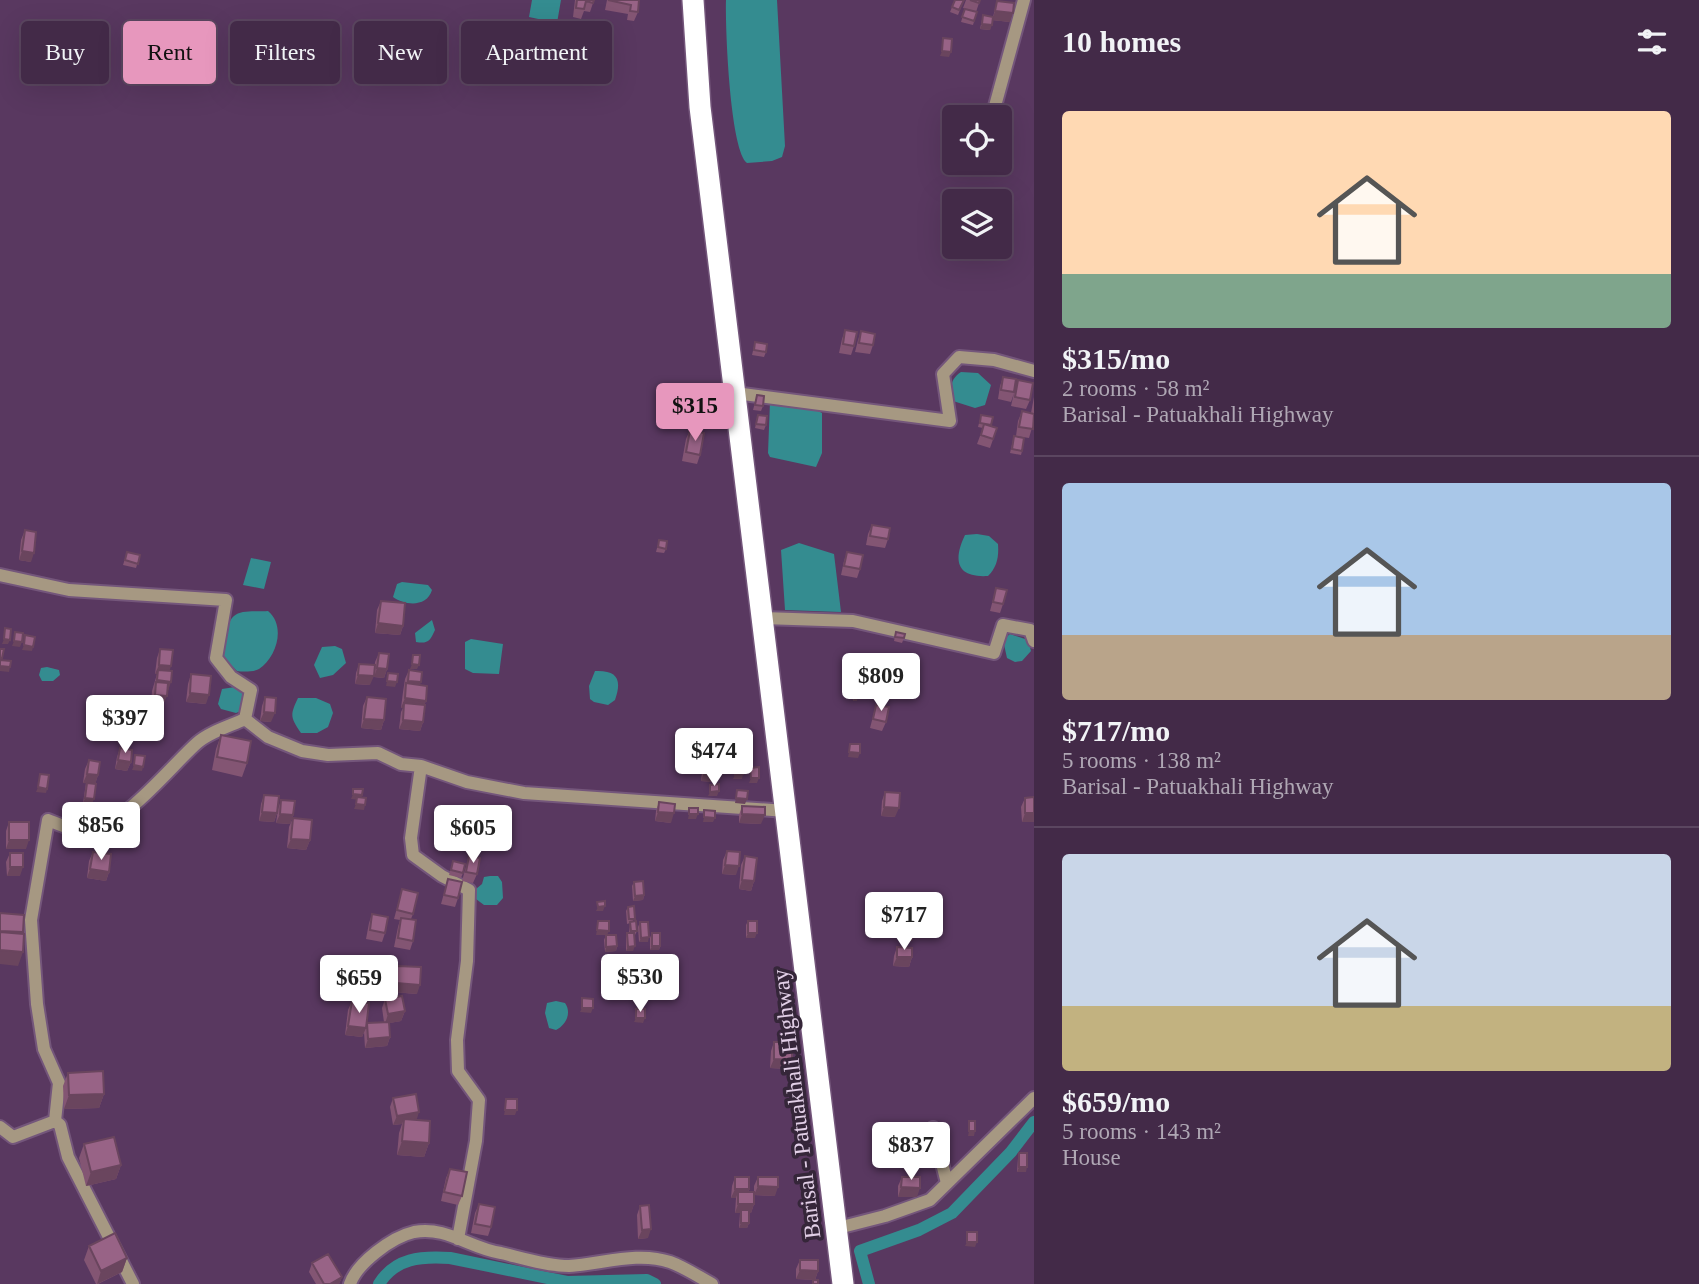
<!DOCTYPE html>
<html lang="en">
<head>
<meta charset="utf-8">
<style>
  body { margin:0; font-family:Georgia,serif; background:#4a324f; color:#f1f3f6; height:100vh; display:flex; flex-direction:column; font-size:26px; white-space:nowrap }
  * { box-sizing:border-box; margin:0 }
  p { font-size:23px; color:#afa7b4 }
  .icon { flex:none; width:38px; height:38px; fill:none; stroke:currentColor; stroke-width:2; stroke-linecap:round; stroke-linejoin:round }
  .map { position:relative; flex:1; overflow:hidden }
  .details { display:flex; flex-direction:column; background:#432a48; width:665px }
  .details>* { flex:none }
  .top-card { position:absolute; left:21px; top:21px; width:665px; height:63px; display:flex; gap:14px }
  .buttons { position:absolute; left:942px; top:105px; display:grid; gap:14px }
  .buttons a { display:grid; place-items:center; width:70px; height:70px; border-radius:7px; background:#432a48; box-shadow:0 7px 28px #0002,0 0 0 2px #5b4660; font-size:35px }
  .price { position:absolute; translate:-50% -60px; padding:0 16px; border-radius:7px; background:#fff; color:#222; font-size:23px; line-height:46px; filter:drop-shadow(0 2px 4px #0008) }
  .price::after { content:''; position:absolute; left:50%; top:42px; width:21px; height:16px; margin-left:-10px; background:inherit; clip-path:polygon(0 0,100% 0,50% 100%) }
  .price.on { background:#e797bd; color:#111 }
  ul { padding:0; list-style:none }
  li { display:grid; align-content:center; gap:14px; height:371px; padding:0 28px }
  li+li { border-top:2px solid #5b4660 }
  li span { display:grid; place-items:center; height:217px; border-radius:7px; color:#555 }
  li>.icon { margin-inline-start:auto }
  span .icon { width:126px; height:126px; fill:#fffc; stroke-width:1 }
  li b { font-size:30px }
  h2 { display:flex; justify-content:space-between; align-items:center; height:84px; padding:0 28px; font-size:30px }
  .tag { padding:0 24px; border-radius:7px; background:#432a48; box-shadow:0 7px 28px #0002,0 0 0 2px #5b4660; font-size:24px; line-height:63px }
  .tag.on { background:#e797bd; color:#111 }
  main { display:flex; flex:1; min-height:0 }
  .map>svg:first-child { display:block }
  .water { fill:#348c90 }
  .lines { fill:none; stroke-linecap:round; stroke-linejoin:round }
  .canal { stroke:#348c90; stroke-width:12 }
  .minor-casing { stroke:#74567b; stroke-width:16 }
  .highway-casing { stroke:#74567b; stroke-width:24 }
  .minor { stroke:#a69882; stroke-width:12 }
  .highway { stroke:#fff; stroke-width:21 }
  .wall { fill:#835573 }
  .shaded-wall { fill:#6a455e }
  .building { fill:#986386; stroke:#6a455e; stroke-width:2 }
  .labels { text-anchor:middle; stroke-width:7; stroke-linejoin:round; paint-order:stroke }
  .street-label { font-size:23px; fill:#e2cfe7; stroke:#352639 }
</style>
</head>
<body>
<main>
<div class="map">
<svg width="1034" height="1284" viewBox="0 0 1034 1284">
  <rect width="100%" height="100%" fill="#593860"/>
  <!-- water -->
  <path class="water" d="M 532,0 L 561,0 L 557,23 L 529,17 Z
    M 726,0 L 777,0 L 785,146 L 782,157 L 772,161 L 747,163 C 730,150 725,26 726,0 Z
    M 961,372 L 978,373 L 991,385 L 985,405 L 975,408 L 953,401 C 951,388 949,380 961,372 Z
    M 770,402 L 803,403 L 822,413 L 822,453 L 816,467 L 770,457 L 768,453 Z
    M 977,534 L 989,536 L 998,544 C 999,557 997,567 988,576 C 956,578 953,560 965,535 Z
    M 799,543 L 834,554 L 841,612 L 785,610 L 781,550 Z
    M 251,558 L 271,562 L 264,589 L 243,585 Z
    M 402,582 L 428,585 L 432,590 C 427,607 406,606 393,597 L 397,584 Z
    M 268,611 C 286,626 277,657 259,669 C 253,672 243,672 237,671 C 233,667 228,663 225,659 C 220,651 226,622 234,616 C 241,609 259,612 268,611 Z
    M 432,620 L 435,630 C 430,641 428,644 416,642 L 415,633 Z
    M 1010,634 L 1028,640 L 1031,651 L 1022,661 L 1015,662 L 1007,658 L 1003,640 Z
    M 471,639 L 503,644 L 499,674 L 473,673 L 465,669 L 465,642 Z
    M 335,646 L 342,649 L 346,663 L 333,675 L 320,678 L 314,665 L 322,647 Z
    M 47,667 L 59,670 L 60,675 L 53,681 L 42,681 L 39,675 L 41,668 Z
    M 595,671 C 618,670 622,680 615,700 L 608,705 L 594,702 L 590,699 L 589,686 Z
    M 235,687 L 242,691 L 244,698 L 241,711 L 236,713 L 221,709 L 218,704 L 222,689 Z
    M 298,698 L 316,698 L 330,704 L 333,713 L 328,727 L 317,733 L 301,733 C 290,717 290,715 298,698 Z
    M 490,876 L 498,876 L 502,882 L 503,898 L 497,905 L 484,905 L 476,899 L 476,889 L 482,884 L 484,877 Z
    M 556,1001 L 565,1003 C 572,1013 566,1025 556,1030 L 549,1028 L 545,1013 L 547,1003 Z"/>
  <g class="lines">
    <!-- canal -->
    <path class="canal" d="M 379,1284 C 395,1258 421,1256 450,1258 L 567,1282 L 647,1280 L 655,1284
      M 869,1284 L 860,1251 L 919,1230 L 952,1213 L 1011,1152 L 1034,1122"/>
    <!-- minor casing -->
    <g class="minor-casing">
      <path id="minor" d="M 992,117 L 1024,0
        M 735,393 L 950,421 L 943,374 L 959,357 L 994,360 L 1034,371
        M 0,575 L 69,590 L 226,600 L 216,658 L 231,677 L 251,690 L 245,719 L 268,737 L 302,751 L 328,755 L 378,753 L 401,764 L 421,766 L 467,782 L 524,793 L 786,811
        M 763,618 L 853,621 L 994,653 L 1003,625 L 1030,630 L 1034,641
        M 421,766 L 411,838 L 413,855 L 442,876 L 469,890 L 467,961 L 457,1040 L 458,1071 L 479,1100 L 476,1141 L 458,1239
        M 55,1121 L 59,1083 L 44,1049 L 37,1004 L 31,920 L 48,820 C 61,825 75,832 89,830 C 124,826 171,766 197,743 C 209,732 230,726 245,719
        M 0,1127 L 13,1137 L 55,1121 L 60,1125 L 68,1157 L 133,1284
        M 933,1128 L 947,1183
        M 838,1228 L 885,1216 L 930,1200 L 1034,1098
        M 350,1284 C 357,1263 392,1237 414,1232 C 447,1226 469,1248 501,1253 C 522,1258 547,1266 569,1266 C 602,1264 638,1251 670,1262 C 684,1267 699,1277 712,1284"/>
    </g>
    <!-- highway casing -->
    <g class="highway-casing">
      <path id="highway" d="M 693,0 L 700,107 L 843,1284"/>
    </g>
    <!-- minor -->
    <use href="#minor" class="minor"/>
    <!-- highway -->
    <use href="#highway" class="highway"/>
  </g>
  <!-- wall -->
  <path class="wall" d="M 575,0 L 594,0 L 590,12 L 584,11 L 581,19 L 573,17 Z
    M 607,0 L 639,0 L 638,12 L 634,21 L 627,20 L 628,14 L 605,10 Z
    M 955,0 L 964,0 L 958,15 L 950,12 Z
    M 966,0 L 980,0 L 976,12 L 963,8 Z
    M 997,1 L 1010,22 L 992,20 L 990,30 L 980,29 L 983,15 L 993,17 Z
    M 965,9 L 977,12 L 973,25 L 961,22 Z
    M 845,330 L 854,346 L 851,355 L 839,353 L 842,339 Z
    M 861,331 L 873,345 L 870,354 L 855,352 L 858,340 Z
    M 755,342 L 766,352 L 764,357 L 752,355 Z
    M 1003,377 L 1015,389 L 1018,380 L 1030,400 L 1026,409 L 1011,406 L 1014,393 L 1011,402 L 998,399 L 1000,386 Z
    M 757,395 L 763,406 L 761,411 L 753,410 Z
    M 1034,397 L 1034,421 L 1029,438 L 1016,436 L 1018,421 L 1022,411 L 1031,413 Z
    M 758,415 L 766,425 L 764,430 L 755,428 Z
    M 981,415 L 991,425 L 991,426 L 997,428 L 990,448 L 977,444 L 983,428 L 978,427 Z
    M 690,430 L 700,455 L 697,464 L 682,461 L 686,439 Z
    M 1014,436 L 1022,451 L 1021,455 L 1010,453 Z
    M 872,525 L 888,539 L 885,548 L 866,545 L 868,534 Z
    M 25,530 L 31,562 L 19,560 L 21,540 Z
    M 659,540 L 666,549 L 664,553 L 656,552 Z
    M 127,552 L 140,555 L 136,568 L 123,565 Z
    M 847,552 L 860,569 L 857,578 L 841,575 L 844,561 Z
    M 996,588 L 1003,604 L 1000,613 L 990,611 Z
    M 381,601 L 403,626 L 400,635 L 375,633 L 377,610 Z
    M 896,632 L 904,638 L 902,643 L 894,641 Z
    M 160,649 L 170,671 L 168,691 L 163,705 L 151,704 L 152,691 L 157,674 L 155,674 L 157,658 Z
    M 379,653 L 387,669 L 384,678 L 374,677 L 375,662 Z
    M 359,664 L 370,685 L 355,684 L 356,673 Z
    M 409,670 L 420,685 L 426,701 L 424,705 L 423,722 L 420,731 L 399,729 L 401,712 L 403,708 L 401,708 L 403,692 L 405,679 Z
    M 191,674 L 206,704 L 186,702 L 188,684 Z
    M 853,685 L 857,701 L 853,701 L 852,689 Z
    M 265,697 L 271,722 L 260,721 L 262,706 Z
    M 367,697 L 384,720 L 381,730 L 361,728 L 363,706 Z
    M 876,705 L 886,722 L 882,731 L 870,728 Z
    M 221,735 L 247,763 L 242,777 L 212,770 L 216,749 Z
    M 120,748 L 131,762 L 127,771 L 115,769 L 117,757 Z
    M 706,753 L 714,782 L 701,781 L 703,762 Z
    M 89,760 L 98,775 L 95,784 L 92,804 L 83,803 L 86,783 L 83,783 L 85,769 Z
    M 885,792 L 895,817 L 881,816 L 882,801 Z
    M 264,795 L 277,813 L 274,822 L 259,821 L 261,804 Z
    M 1034,797 L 1034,822 L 1022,822 L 1021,807 L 1025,798 Z
    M 281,800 L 293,815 L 290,824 L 276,823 L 278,809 Z
    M 659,802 L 671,823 L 655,821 L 656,811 Z
    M 742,806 L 761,824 L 739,823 L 739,815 Z
    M 468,813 L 480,827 L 477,836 L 463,835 L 464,822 Z
    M 293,818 L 310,840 L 306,850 L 287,848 L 289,827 Z
    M 9,822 L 26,849 L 6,849 L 6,831 Z
    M 727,851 L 736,875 L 722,874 L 723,860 Z
    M 93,852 L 109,872 L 106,881 L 87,878 L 89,861 Z
    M 10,853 L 20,876 L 7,876 L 6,862 Z
    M 469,856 L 477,874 L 473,883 L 462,881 Z
    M 745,856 L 754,881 L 751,891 L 739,889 L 741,865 Z
    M 453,861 L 463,873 L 461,878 L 449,875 Z
    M 448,879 L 458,898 L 455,907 L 441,904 Z
    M 634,882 L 644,895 L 643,900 L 633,901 L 632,886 Z
    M 402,889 L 413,914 L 411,919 L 413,941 L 410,950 L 394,947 L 398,927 L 400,920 L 394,919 Z
    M 628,907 L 637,931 L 635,935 L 634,935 L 633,951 L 626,951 L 626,938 L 627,933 L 629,933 L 630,923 L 627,924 L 626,911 Z
    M 372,914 L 385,933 L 382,942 L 366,939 L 369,923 Z
    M 748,921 L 755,938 L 746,938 L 746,925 Z
    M 640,922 L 648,942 L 639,942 L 638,927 Z
    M 652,933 L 660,946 L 659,950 L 650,950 L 650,938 Z
    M 606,935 L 617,946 L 616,951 L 605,952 L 604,940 Z
    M 897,947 L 912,957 L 909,967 L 893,966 L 894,956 Z
    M 397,966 L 417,994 L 393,992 L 394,975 Z
    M 385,999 L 405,1011 L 401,1021 L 389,1023 L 390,1037 L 387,1046 L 365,1048 L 364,1032 L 367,1023 L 384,1022 L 382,1008 Z
    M 352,1001 L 366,1028 L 362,1037 L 345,1035 L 348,1010 Z
    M 774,1042 L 789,1069 L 770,1068 L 771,1051 Z
    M 68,1073 L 104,1094 L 99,1108 L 64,1109 L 63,1086 Z
    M 393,1098 L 417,1120 L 429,1143 L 424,1157 L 397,1155 L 399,1133 L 402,1124 L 393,1125 L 390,1107 Z
    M 84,1144 L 121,1165 L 116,1179 L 86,1186 L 79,1158 Z
    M 1019,1153 L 1026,1172 L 1017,1172 L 1018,1158 Z
    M 450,1169 L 462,1196 L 458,1205 L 441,1201 L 446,1178 Z
    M 735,1177 L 749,1189 L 748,1192 L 754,1192 L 754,1186 L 758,1177 L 775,1196 L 754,1195 L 754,1204 L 751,1213 L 749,1213 L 749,1223 L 747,1228 L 739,1228 L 740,1213 L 735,1213 L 736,1198 L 731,1198 L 732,1186 Z
    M 902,1177 L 917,1197 L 898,1197 L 898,1186 Z
    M 479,1204 L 491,1227 L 488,1236 L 471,1233 L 475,1213 Z
    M 640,1206 L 648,1238 L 638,1239 L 637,1215 Z
    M 89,1246 L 127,1258 L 122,1272 L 98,1284 L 96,1284 L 84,1260 Z
    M 800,1260 L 818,1271 L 815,1280 L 796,1279 L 796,1269 Z
    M 312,1263 L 342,1277 L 339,1284 L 316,1284 L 309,1272 Z"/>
  <!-- shaded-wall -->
  <path class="shaded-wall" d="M 995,11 L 1013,13 L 1010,22 L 992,20 Z
    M 982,24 L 992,25 L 990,30 L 980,29 Z
    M 942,51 L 951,52 L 949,57 L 940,56 Z
    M 22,551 L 34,553 L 31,562 L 19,560 Z
    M 378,623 L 403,626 L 400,635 L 375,633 Z
    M 4,639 L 10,640 L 8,644 L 2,644 Z
    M 14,641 L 22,642 L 20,647 L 12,646 Z
    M 24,645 L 33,647 L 32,651 L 22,650 Z
    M 412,664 L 419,665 L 417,669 L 410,669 Z
    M 159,665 L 171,666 L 168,676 L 158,670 L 157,674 L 155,674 Z
    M 0,666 L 10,667 L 9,672 L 0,671 Z
    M 377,668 L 387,669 L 384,678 L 374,677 Z
    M 358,675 L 374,676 L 370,685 L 355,684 Z
    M 157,680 L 171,682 L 168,691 L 155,690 Z
    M 387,681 L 397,682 L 395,687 L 386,686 Z
    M 408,681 L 421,682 L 418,691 L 406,685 Z
    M 190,693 L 209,695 L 206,704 L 186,702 Z
    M 155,695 L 167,696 L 163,705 L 151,704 Z
    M 854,696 L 858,696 L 857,701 L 853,701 Z
    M 405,698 L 426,701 L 422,710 L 404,703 L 403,708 L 401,708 Z
    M 264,712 L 275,713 L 271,722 L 260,721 Z
    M 364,719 L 384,720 L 381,730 L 361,728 Z
    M 403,720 L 423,722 L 420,731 L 399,729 Z
    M 849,752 L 860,753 L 858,758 L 848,757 Z
    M 118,760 L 131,762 L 127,771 L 115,769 Z
    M 134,765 L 143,767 L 142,771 L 132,770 Z
    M 704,772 L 718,773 L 714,782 L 701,781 Z
    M 87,774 L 98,775 L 95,785 L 83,783 Z
    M 743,774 L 742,779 L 733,779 L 735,775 Z
    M 751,778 L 759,778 L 757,783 L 749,783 Z
    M 38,787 L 47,789 L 46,793 L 36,792 Z
    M 719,791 L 717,796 L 708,796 L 710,792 Z
    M 353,794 L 362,795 L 361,800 L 351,799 Z
    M 85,798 L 94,799 L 92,804 L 83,803 Z
    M 736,798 L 747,799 L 745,804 L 735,803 Z
    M 356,804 L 365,805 L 364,810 L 354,809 Z
    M 884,807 L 899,808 L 895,817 L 881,816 Z
    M 262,812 L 277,813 L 274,822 L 259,821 Z
    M 658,812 L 674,813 L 671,823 L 655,821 Z
    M 1025,813 L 1034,813 L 1034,822 L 1022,822 Z
    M 280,814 L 293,815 L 290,824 L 276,823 Z
    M 689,814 L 698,814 L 696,819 L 688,819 Z
    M 742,814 L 765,815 L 761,824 L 739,823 Z
    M 704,817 L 715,818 L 713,822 L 703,822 Z
    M 466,826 L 480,827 L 477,836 L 463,835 Z
    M 291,839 L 310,840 L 306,850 L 287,848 Z
    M 9,840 L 29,840 L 26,849 L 6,849 Z
    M 725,865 L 739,866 L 736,875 L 722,874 Z
    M 10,867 L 23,867 L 20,876 L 7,876 Z
    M 90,869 L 109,872 L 106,881 L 87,878 Z
    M 742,880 L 754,881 L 751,891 L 739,889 Z
    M 644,895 L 643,900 L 633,901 L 635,896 Z
    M 605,906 L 603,911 L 596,911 L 598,907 Z
    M 597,930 L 609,931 L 607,935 L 596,935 Z
    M 748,933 L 757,933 L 755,938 L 746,938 Z
    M 902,935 L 914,936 L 912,941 L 900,940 Z
    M 649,937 L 648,942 L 639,942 L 641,938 Z
    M 617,946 L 616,951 L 605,952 L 606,947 Z
    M 635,946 L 633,951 L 626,951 L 628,947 Z
    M 652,946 L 660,946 L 659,950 L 650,950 Z
    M 0,950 L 23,952 L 18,966 L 0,964 Z
    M 897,957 L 912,957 L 909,967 L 893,966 Z
    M 396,983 L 420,985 L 417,994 L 393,992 Z
    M 582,1008 L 593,1008 L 591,1013 L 580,1012 Z
    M 405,1011 L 401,1021 L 385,1024 L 388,1014 Z
    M 636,1018 L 645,1018 L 643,1023 L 634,1022 Z
    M 348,1026 L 366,1028 L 362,1037 L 345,1035 Z
    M 390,1037 L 387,1046 L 365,1048 L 368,1039 Z
    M 774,1059 L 792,1060 L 789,1069 L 770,1068 Z
    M 104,1094 L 99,1108 L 64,1109 L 69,1095 Z
    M 505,1110 L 517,1110 L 515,1115 L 504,1115 Z
    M 419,1112 L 416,1122 L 404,1119 L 402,1124 L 393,1125 L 397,1116 Z
    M 969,1131 L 975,1131 L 974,1136 L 968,1136 Z
    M 402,1141 L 429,1143 L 424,1157 L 397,1155 Z
    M 121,1165 L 116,1179 L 86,1186 L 91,1172 Z
    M 1019,1167 L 1027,1167 L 1026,1172 L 1017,1172 Z
    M 758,1186 L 778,1187 L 775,1196 L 754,1195 Z
    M 901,1187 L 920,1188 L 917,1197 L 898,1197 Z
    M 735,1189 L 749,1189 L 746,1198 L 738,1192 L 736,1198 L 731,1198 Z
    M 738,1204 L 754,1204 L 751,1213 L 741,1213 L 741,1210 L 740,1213 L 735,1213 Z
    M 741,1223 L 749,1223 L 747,1228 L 739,1228 Z
    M 651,1229 L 648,1238 L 638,1239 L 642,1230 Z
    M 967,1242 L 977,1242 L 975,1247 L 965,1246 Z
    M 127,1258 L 122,1272 L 97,1284 L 101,1271 Z
    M 800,1270 L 818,1271 L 815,1280 L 796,1279 Z
    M 342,1277 L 339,1284 L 330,1284 Z"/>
  <!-- building -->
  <path class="building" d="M 577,0 L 594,0 L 593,3 L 586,1 L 584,9 L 576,8 Z
    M 608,0 L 639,0 L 638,12 L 630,11 L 631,5 Z
    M 955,0 L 964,0 L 959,10 L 952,7 Z
    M 970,0 L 980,0 L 979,3 Z
    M 997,1 L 1014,3 L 1013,13 L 995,11 Z
    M 965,9 L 977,12 L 974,21 L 962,17 Z
    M 983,15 L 993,17 L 992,25 L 982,24 Z
    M 943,38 L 952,39 L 951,52 L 942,51 Z
    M 845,330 L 857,332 L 854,346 L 843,344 Z
    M 861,331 L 875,334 L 873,345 L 859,343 Z
    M 755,342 L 767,344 L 766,352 L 754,350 Z
    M 1003,377 L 1016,379 L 1014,392 L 1001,390 Z
    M 1018,380 L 1033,383 L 1030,400 L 1015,397 Z
    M 757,395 L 764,396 L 763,406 L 755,405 Z
    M 1022,411 L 1034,414 L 1033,429 L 1019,427 Z
    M 758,415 L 767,416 L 766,425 L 756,424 Z
    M 981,415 L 993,417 L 991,425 L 980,423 Z
    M 984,424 L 997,428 L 993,439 L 981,435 Z
    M 690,430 L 704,433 L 700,455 L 686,452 Z
    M 1014,436 L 1024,438 L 1022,451 L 1012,449 Z
    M 872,525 L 890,528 L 888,539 L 870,536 Z
    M 25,530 L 36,532 L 34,553 L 22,551 Z
    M 659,540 L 667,541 L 666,549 L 658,547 Z
    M 127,552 L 140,555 L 138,564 L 125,560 Z
    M 847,552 L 863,555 L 860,569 L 844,566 Z
    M 996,588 L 1007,590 L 1003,604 L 993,602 Z
    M 381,601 L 405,603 L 403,626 L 378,623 Z
    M 5,628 L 11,629 L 10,640 L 4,639 Z
    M 15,632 L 23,633 L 22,642 L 14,641 Z
    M 896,632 L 905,634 L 904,638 L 895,637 Z
    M 25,635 L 35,637 L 33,647 L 24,645 Z
    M 0,649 L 4,649 L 2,658 L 0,658 Z
    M 160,649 L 173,650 L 171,666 L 159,665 Z
    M 379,653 L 389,654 L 387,669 L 377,668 Z
    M 413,655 L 420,655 L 419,665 L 412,664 Z
    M 0,660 L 11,661 L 10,667 L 0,666 Z
    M 359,664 L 375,665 L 374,676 L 358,675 Z
    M 158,670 L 172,671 L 171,682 L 157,680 Z
    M 409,670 L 422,672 L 421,682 L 408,681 Z
    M 388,673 L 398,674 L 397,682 L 387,681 Z
    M 191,674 L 211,676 L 209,695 L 190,693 Z
    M 156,682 L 168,683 L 167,696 L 155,695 Z
    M 406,683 L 427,686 L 426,701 L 405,698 Z
    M 857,684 L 858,696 L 854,696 L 853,685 Z
    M 265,697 L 276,698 L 275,713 L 264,712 Z
    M 367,697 L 386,699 L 384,720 L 364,719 Z
    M 404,703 L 425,705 L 423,722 L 403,720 Z
    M 876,705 L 889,707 L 886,722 L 873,719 Z
    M 221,735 L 251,741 L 247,763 L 217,757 Z
    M 850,744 L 860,744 L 860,753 L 849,752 Z
    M 120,748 L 132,750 L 131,762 L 118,760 Z
    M 706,753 L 720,754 L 718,773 L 704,772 Z
    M 135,755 L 145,756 L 143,767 L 134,765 Z
    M 89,760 L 100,762 L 98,775 L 87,774 Z
    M 734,765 L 743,765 L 743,774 L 735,775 Z
    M 759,767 L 759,778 L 751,778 L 750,768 Z
    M 40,774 L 49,775 L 47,789 L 38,787 Z
    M 87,783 L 96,784 L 94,799 L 85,798 Z
    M 719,784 L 719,791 L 710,792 L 710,785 Z
    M 353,789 L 363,789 L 362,795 L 353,794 Z
    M 737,790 L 748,791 L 747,799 L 736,798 Z
    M 885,792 L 900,793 L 899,808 L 884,807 Z
    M 264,795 L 279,796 L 277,813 L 262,812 Z
    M 357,797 L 366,798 L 365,805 L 356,804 Z
    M 1034,797 L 1034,813 L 1025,813 L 1025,798 Z
    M 281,800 L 295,801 L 293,815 L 280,814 Z
    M 659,802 L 675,804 L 674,813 L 658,812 Z
    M 742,806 L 765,807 L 765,815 L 742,814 Z
    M 689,808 L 698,808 L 698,814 L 689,814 Z
    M 704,810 L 715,811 L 715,818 L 704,817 Z
    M 468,813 L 481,815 L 480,827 L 466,826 Z
    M 293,818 L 312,820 L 310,840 L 291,839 Z
    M 9,822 L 29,822 L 29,840 L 9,840 Z
    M 727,851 L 740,852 L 739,866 L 725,865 Z
    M 93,852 L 111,854 L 109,872 L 90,869 Z
    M 10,853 L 23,853 L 23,867 L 10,867 Z
    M 469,856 L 480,858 L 477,874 L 466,872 Z
    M 745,856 L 757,858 L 754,881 L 742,880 Z
    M 453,861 L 465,864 L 463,873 L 451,870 Z
    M 448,879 L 462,882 L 458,898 L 444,895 Z
    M 643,881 L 644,895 L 635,896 L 634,882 Z
    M 402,889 L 418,893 L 413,914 L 397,910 Z
    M 605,901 L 605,906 L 598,907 L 597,902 Z
    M 634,906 L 635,919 L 629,919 L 628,907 Z
    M 0,913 L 24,915 L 23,932 L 0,931 Z
    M 372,914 L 388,917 L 385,933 L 370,930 Z
    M 401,918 L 416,920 L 413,941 L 398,938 Z
    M 598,921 L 609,921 L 609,931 L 597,930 Z
    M 636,921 L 637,931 L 631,931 L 630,922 Z
    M 748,921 L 757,921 L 757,933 L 748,933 Z
    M 640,922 L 648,922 L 649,937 L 641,938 Z
    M 903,925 L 915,927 L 914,936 L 902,935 Z
    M 0,932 L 24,934 L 23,952 L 0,950 Z
    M 627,933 L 634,933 L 635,946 L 628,947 Z
    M 652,933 L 660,933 L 660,946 L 652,946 Z
    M 606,935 L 616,935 L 617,946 L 606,947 Z
    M 897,947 L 912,948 L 912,957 L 897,957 Z
    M 397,966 L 421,967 L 420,985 L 396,983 Z
    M 402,996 L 405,1011 L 388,1014 L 385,999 Z
    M 582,998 L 593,999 L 593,1008 L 582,1008 Z
    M 352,1001 L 369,1003 L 366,1028 L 348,1026 Z
    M 636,1009 L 645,1009 L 645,1018 L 636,1018 Z
    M 389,1022 L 390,1037 L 368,1039 L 367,1023 Z
    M 774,1042 L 792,1042 L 792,1060 L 774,1059 Z
    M 103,1071 L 104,1094 L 69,1095 L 68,1073 Z
    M 416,1094 L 419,1112 L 397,1116 L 393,1098 Z
    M 506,1099 L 517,1099 L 517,1110 L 505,1110 Z
    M 404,1119 L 430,1121 L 429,1143 L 402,1141 Z
    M 969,1121 L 975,1121 L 975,1131 L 969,1131 Z
    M 114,1137 L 121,1165 L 91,1172 L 84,1144 Z
    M 1019,1153 L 1027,1153 L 1027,1167 L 1019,1167 Z
    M 450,1169 L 467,1172 L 462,1196 L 444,1192 Z
    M 735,1177 L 749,1177 L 749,1189 L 735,1189 Z
    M 758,1177 L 778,1177 L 778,1187 L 758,1186 Z
    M 902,1177 L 920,1177 L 920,1188 L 901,1187 Z
    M 738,1192 L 754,1192 L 754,1204 L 738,1204 Z
    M 479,1204 L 495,1207 L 491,1227 L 475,1224 Z
    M 649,1205 L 651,1229 L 642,1230 L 640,1206 Z
    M 741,1210 L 749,1210 L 749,1223 L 741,1223 Z
    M 967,1232 L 977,1232 L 977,1242 L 967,1242 Z
    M 115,1233 L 127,1258 L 101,1271 L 89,1246 Z
    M 328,1254 L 342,1277 L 330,1284 L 324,1284 L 312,1263 Z
    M 800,1260 L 818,1260 L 818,1271 L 800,1270 Z
    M 813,1280 L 818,1280 L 818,1284 L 813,1284 Z"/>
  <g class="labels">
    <!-- street labels -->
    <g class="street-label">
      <text transform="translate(796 1104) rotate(-97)" y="8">Barisal - Patuakhali Highway</text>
    </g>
  </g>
</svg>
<div class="buttons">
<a><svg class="icon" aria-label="locate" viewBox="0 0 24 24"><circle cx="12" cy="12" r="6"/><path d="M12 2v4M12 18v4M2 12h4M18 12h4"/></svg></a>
<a><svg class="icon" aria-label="layers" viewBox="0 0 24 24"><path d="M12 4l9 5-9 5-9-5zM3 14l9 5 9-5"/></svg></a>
</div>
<b class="price on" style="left:695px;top:443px">$315</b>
<b class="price" style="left:881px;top:713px">$809</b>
<b class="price" style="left:125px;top:755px">$397</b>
<b class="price" style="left:714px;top:788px">$474</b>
<b class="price" style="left:101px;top:862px">$856</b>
<b class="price" style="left:473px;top:865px">$605</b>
<b class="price" style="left:904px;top:952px">$717</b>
<b class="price" style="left:640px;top:1014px">$530</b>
<b class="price" style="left:359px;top:1015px">$659</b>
<b class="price" style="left:911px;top:1182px">$837</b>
<div class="top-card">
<a class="tag">Buy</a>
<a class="tag on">Rent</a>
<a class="tag">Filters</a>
<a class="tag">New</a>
<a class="tag">Apartment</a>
</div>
</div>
<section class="details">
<h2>10 homes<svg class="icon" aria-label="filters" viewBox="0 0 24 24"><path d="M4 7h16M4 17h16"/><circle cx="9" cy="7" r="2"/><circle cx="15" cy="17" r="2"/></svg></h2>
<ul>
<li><span style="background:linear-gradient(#ffd9b3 75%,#7fa58c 0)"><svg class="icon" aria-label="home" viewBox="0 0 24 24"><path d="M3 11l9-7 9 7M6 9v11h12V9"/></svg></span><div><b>$315/mo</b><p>2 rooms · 58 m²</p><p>Barisal - Patuakhali Highway</p></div></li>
<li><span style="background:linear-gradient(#a9c7e8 70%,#b9a48a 0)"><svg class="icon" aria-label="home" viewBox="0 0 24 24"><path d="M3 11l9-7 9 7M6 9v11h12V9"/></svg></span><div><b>$717/mo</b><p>5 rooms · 138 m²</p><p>Barisal - Patuakhali Highway</p></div></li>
<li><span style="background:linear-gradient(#c9d6e8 70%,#c2b280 0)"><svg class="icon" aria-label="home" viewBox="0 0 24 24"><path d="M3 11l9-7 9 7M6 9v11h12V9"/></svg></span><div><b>$659/mo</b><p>5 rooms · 143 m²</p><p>House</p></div></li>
</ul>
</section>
</main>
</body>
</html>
